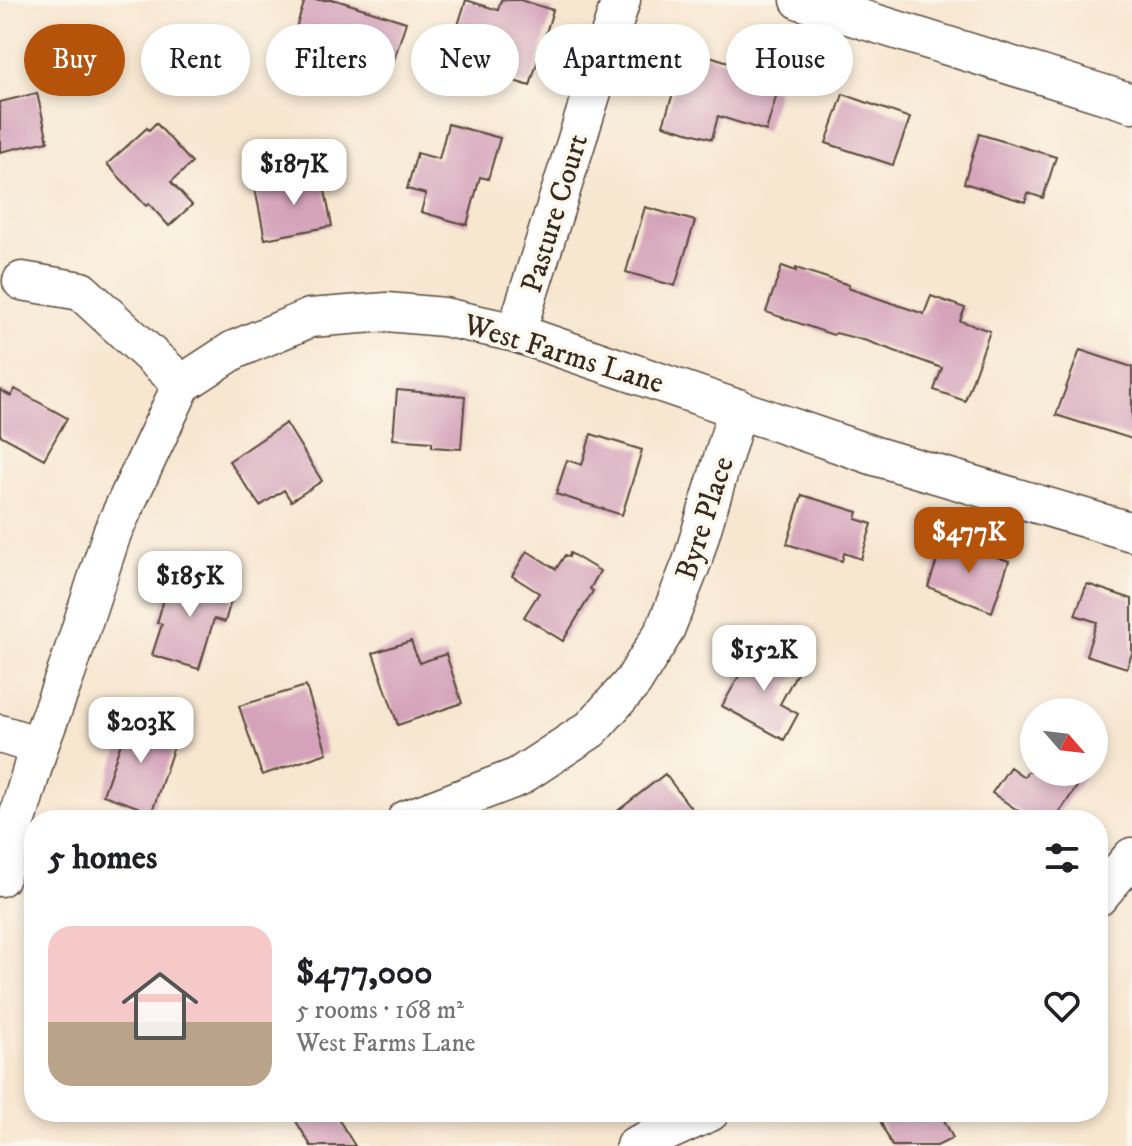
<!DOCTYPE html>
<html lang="en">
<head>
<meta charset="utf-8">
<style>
  body { margin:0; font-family:"IM FELL DW Pica",serif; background:#f2f2f2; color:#202124; height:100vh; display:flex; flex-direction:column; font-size:30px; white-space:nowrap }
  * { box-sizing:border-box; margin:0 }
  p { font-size:26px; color:#757577 }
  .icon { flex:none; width:44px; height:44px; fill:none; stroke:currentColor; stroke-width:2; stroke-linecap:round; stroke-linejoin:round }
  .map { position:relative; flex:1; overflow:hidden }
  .panel { position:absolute; left:24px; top:810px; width:1084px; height:312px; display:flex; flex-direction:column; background:#fff; border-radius:32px; box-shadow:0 4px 12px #0003 }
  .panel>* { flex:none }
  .top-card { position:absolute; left:24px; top:24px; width:1084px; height:72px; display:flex; gap:16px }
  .needle { width:52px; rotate:118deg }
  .tools { position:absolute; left:1020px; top:698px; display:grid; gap:16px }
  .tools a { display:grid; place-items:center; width:88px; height:88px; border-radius:50%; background:#fff; box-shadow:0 4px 12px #0003; font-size:40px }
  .price { position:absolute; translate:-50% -68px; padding:0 18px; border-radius:16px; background:#fff; color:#222; font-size:26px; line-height:52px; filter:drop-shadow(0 2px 4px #0008) }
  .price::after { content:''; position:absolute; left:50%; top:48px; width:24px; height:18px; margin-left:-12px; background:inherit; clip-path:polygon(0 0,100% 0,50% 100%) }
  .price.active { background:#b45309; color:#fff }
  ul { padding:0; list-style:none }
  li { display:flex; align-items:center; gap:24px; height:200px; padding:0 24px }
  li+li { border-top:2px solid #e0e0e0 }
  li span { display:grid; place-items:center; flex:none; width:224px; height:160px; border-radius:24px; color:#555 }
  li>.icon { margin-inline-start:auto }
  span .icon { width:96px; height:96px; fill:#fffc; stroke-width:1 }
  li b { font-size:34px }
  h2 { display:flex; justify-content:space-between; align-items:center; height:96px; padding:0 24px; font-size:34px }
  .pill { padding:0 28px; border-radius:36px; background:#fff; box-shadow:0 4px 12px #0003; font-size:28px; line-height:72px }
  .pill.active { background:#b45309; color:#fff }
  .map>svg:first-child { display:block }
  .building { fill:#d4a3ba }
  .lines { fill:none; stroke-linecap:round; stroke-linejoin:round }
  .minor-casing { stroke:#574639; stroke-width:41 }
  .minor { stroke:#fff; stroke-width:38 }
  .labels { text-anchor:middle; stroke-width:7; stroke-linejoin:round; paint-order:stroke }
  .street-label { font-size:30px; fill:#3b2a1e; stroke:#fbf7ec }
</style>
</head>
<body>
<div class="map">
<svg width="1132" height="1146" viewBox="0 0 1132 1146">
  <rect width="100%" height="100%" fill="#fbf7ec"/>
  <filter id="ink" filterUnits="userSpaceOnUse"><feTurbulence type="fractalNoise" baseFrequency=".0125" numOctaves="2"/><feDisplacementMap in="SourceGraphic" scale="16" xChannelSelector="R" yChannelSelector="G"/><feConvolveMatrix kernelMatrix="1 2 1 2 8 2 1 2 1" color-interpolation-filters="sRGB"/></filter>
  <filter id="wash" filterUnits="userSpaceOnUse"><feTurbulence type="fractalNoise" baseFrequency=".006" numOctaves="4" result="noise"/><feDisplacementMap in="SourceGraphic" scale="32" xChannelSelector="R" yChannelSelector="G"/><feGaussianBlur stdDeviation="1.8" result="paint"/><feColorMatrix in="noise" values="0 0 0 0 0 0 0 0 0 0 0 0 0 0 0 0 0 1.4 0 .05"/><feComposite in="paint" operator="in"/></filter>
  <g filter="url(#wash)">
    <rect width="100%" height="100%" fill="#f7e6d0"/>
    <g id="blocks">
      <!-- building -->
      <path class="building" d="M 305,0 L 336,0 L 406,22 L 393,63 L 365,54 L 361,59 L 293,37 Z
        M 466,0 L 498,10 L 501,0 L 520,0 L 553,10 L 530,86 L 481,71 L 488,48 L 454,38 Z
        M 687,49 L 735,64 L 732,76 L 778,90 L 766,131 L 718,116 L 712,139 L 663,125 Z
        M 37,93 L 48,141 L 0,152 L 0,102 Z
        M 843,94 L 910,118 L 893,165 L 826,143 Z
        M 156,123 L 192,163 L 171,182 L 192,205 L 169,226 L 149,204 L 146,206 L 107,164 L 147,128 L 149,130 Z
        M 448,124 L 500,138 L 488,179 L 480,177 L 467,225 L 421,212 L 426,194 L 407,189 L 417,153 L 439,159 Z
        M 979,134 L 1056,157 L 1043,198 L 1028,193 L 1025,202 L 964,183 Z
        M 322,175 L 332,226 L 265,239 L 255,188 Z
        M 645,207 L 695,221 L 675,286 L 626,272 Z
        M 782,266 L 796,271 L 796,268 L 849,285 L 848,288 L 924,314 L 931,296 L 965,308 L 960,321 L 990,331 L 965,401 L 934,390 L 942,368 L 867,341 L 836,333 L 833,335 L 766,312 Z
        M 1080,350 L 1132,367 L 1132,439 L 1056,415 Z
        M 15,389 L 67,418 L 44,459 L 0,435 L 0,390 L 11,396 Z
        M 397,390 L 465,396 L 461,449 L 432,447 L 432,442 L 393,439 Z
        M 286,423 L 322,481 L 291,501 L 284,490 L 260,506 L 229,461 Z
        M 591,434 L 642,450 L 622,515 L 556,494 L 567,460 L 582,465 Z
        M 802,495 L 858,512 L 856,519 L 872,524 L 861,559 L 844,553 L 842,561 L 787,544 Z
        M 944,540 L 1009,561 L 992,612 L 928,587 Z
        M 527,551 L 556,569 L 565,555 L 569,557 L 570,553 L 600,571 L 590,589 L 593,591 L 563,641 L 524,617 L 539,593 L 512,576 Z
        M 172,572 L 234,590 L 225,622 L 214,619 L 199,669 L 152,655 L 162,624 L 157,623 Z
        M 1087,584 L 1132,599 L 1132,653 L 1127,668 L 1086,655 L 1097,622 L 1075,615 Z
        M 411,641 L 419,663 L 446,654 L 462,703 L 398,725 L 373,653 Z
        M 756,646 L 799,669 L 780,704 L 798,714 L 784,740 L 722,706 Z
        M 306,686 L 327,753 L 262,775 L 239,706 Z
        M 130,717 L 178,734 L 152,812 L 103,795 Z
        M 1010,767 L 1024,777 L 1027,772 L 1087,772 L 1054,820 L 1032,820 L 992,793 Z
        M 665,774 L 700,820 L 606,820 Z
        M 311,1112 L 334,1112 L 355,1146 L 311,1146 L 296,1121 Z
        M 876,1112 L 940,1112 L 953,1138 L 937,1146 L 892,1146 Z"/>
    </g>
  </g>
  <g filter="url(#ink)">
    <use href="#blocks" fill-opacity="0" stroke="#574639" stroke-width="2"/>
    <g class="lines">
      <!-- minor casing -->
      <g class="minor-casing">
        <path id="minor" d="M 800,0 L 1132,103
          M 22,281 L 81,291 L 182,384
          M 516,333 L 621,0
          M 0,734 L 39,746
          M 406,820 L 518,777 L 591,729 L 633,682 L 665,630 L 692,562 L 738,408
          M 0,877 L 39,746 L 67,671 L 112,533 L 182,384 L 234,350 L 310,318 L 387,312 L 444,317 L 516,333 L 875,456 L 1132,532
          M 1098,897 L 1132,857
          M 635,1146 L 710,1112"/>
      </g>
      <!-- minor -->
      <use href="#minor" class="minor"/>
    </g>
  </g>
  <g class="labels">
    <!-- street labels -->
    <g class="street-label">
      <text transform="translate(554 213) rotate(-73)" y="10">Pasture Court</text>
      <text transform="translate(564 353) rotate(17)" y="10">West Farms Lane</text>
      <text transform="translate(704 518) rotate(-72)" y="10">Byre Place</text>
    </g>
  </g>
</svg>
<div class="tools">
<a><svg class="needle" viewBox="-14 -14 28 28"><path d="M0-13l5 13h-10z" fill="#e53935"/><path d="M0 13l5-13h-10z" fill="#757577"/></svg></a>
</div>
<b class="price" style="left:294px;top:207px">$187K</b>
<b class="price active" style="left:969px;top:575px">$477K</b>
<b class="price" style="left:190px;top:619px">$185K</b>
<b class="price" style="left:764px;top:693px">$152K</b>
<b class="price" style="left:141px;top:765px">$203K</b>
<div class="top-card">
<a class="pill active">Buy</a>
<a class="pill">Rent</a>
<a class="pill">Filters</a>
<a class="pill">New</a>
<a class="pill">Apartment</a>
<a class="pill">House</a>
</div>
<section class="panel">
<h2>5 homes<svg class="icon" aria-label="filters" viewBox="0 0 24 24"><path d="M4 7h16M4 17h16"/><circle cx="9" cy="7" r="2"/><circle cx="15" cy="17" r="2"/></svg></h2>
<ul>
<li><span style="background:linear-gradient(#f6c9c9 60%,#b9a48a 0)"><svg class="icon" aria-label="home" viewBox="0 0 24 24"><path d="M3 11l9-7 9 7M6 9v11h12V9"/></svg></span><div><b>$477,000</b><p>5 rooms · 168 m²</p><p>West Farms Lane</p></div><svg class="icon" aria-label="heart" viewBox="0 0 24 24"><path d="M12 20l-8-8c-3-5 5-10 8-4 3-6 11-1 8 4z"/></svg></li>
</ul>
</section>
</div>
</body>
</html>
